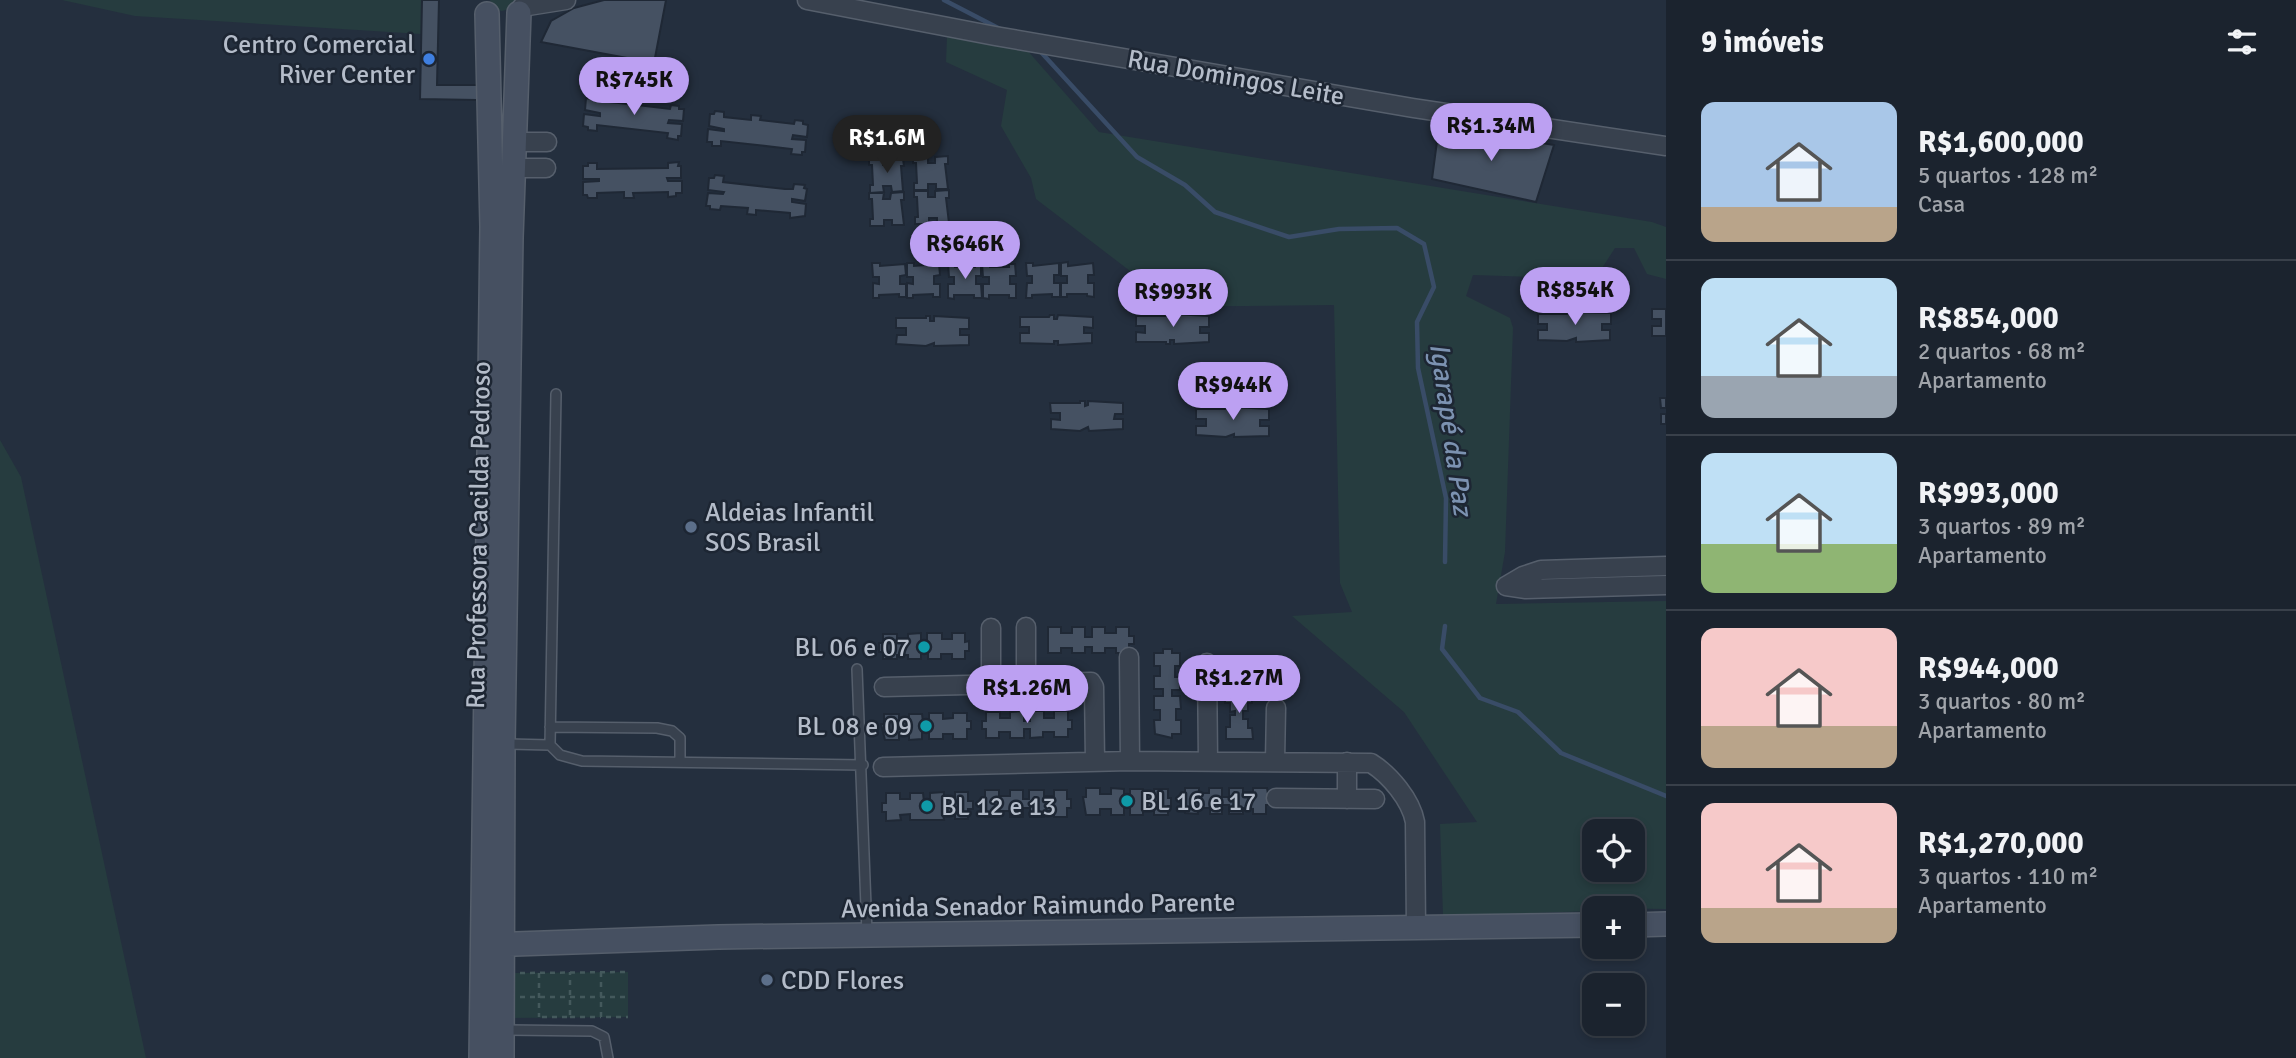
<!DOCTYPE html>
<html lang="pt">
<head>
<meta charset="utf-8">
<style>
  body { margin:0; font-family:Signika,sans-serif; background:#242b36; color:#f1f3f6; height:100vh; display:flex; flex-direction:column; font-size:26px; white-space:nowrap }
  * { box-sizing:border-box; margin:0 }
  p { font-size:23px; color:#a0a4aa }
  .icon { flex:none; width:38px; height:38px; fill:none; stroke:currentColor; stroke-width:2; stroke-linecap:round; stroke-linejoin:round }
  .map { position:relative; flex:1; overflow:hidden }
  .side { display:flex; flex-direction:column; background:#1b232e; width:630px }
  .side>* { flex:none }
  .controls { position:absolute; left:1582px; top:819px; display:grid; gap:14px }
  .controls a { display:grid; place-items:center; width:63px; height:63px; border-radius:14px; background:#1b232e; box-shadow:0 4px 10px #0003,0 0 0 2px #39404a; font-size:35px }
  .price { position:absolute; translate:-50% -60px; padding:0 16px; border-radius:24px; background:#bca0f2; color:#111; font-size:23px; line-height:46px; filter:drop-shadow(0 2px 4px #0008) }
  .price::after { content:''; position:absolute; left:50%; top:42px; width:21px; height:16px; margin-left:-10px; background:inherit; clip-path:polygon(0 0,100% 0,50% 100%) }
  .price.selected { background:#222; color:#fff }
  ul { padding:0; list-style:none }
  li { display:flex; align-items:center; gap:21px; height:175px; padding:0 35px }
  li+li { border-top:2px solid #39404a }
  li span { display:grid; place-items:center; flex:none; width:196px; height:140px; border-radius:14px; color:#555 }
  li>.icon { margin-inline-start:auto }
  span .icon { width:84px; height:84px; fill:#fffc; stroke-width:1 }
  li b { font-size:30px }
  h2 { display:flex; justify-content:space-between; align-items:center; height:84px; padding:0 35px; font-size:30px }
  main { display:flex; flex:1; min-height:0 }
  .map>svg:first-child { display:block }
  .green { fill:#263c3f; fill-rule:evenodd }
  .lines { fill:none; stroke-linecap:round; stroke-linejoin:round }
  .stream { stroke:#394c67; stroke-width:4.5 }
  .building { fill:#455162; stroke:#1f2835; stroke-width:2 }
  .lane-casing { stroke:#565f6c; stroke-width:12 }
  .street-casing { stroke:#565f6c; stroke-width:21 }
  .secondary-casing { stroke:#565f6c; stroke-width:26 }
  .path { stroke:#44595c; stroke-width:2.5; stroke-dasharray:5 5; stroke-linecap:butt }
  .lane { stroke:#38414e; stroke-width:9 }
  .street { stroke:#38414e; stroke-width:18 }
  .secondary { stroke:#465061; stroke-width:23 }
  .shop-dot { fill:#3f7fe0; stroke:#1d2633; stroke-width:2.5 }
  .service-dot { fill:#5c6f8a; stroke:#1d2633; stroke-width:2.5 }
  .culture-dot { fill:#0f9aa8; stroke:#1d2633; stroke-width:2.5 }
  .labels { text-anchor:middle; stroke-width:5; stroke-linejoin:round; paint-order:stroke }
  .poi-label { font-size:26px; fill:#b4bcc9; stroke:#1d2633; text-anchor:start }
  .street-label { font-size:26px; fill:#b4bcc9; stroke:#1d2633 }
  .water-label { font-size:28px; font-style:italic; fill:#7c92b1; stroke:#1d2633 }
</style>
</head>
<body>
<main>
<div class="map">
<svg width="1666" height="1058" viewBox="0 0 1666 1058">
  <rect width="100%" height="100%" fill="#242f3e"/>
  <!-- green -->
  <path class="green" d="M 62,0 L 422,0 L 421,34 L 135,16 Z
    M 490,0 L 515,0 L 509,9 L 502,11 L 494,9 Z
    M 947,37 L 1027,50 L 1099,132 L 1652,222 L 1666,227 L 1666,279 L 1647,274 L 1634,248 L 1615,248 L 1595,279 L 1473,275 L 1466,296 L 1510,318 L 1513,328 L 1505,552 L 1496,604 L 1666,601 L 1666,909 L 1594,908 L 1594,911 L 1443,916 L 1440,824 L 1477,822 L 1404,712 L 1292,616 L 1352,612 L 1340,583 L 1334,305 L 1139,307 L 1130,271 L 1036,199 L 1031,178 L 1001,126 L 1007,90 L 946,62 ZM 1594,831 L 1633,831 L 1633,870 L 1594,870 Z
    M 0,440 L 21,477 L 146,1058 L 0,1058 Z
    M 628,972 L 628,1017 L 509,1018 L 509,973 Z"/>
  <g class="lines">
    <!-- stream -->
    <path class="stream" d="M 944,0 L 1002,30
      M 1040,51 L 1137,157 L 1185,185 L 1215,212 L 1289,237 L 1339,229 L 1397,228 L 1424,244 L 1434,287 L 1417,322 L 1418,368 L 1446,498 L 1445,562
      M 1445,626 L 1442,649 L 1480,698 L 1518,712 L 1561,753 L 1666,796"/>
  </g>
  <!-- building -->
  <path class="building" d="M 422,0 L 439,0 L 437,85 L 477,85 L 477,100 L 420,99 Z
    M 604,0 L 666,0 L 654,63 L 541,42 L 551,21 L 574,8 Z
    M 591,96 L 600,97 L 600,101 L 627,104 L 627,99 L 637,100 L 636,105 L 670,109 L 671,105 L 679,106 L 679,109 L 684,109 L 683,121 L 669,120 L 668,123 L 682,124 L 681,136 L 678,136 L 678,140 L 667,138 L 668,133 L 597,125 L 597,131 L 588,130 L 588,127 L 583,126 L 584,114 L 600,116 L 600,113 L 585,110 L 586,98 L 591,99 Z
    M 715,111 L 724,112 L 724,117 L 751,120 L 751,115 L 761,116 L 760,120 L 794,124 L 795,120 L 803,121 L 803,124 L 808,125 L 807,137 L 793,135 L 792,139 L 806,140 L 805,152 L 802,152 L 802,155 L 791,154 L 792,149 L 721,141 L 721,146 L 712,146 L 712,142 L 707,142 L 708,129 L 724,131 L 724,129 L 709,126 L 710,114 L 714,114 Z
    M 1439,126 L 1554,145 L 1536,202 L 1432,179 Z
    M 948,156 L 948,164 L 945,164 L 948,189 L 936,189 L 936,184 L 928,184 L 928,190 L 914,190 L 914,183 L 917,183 L 916,163 L 913,163 L 913,157 L 928,157 L 928,163 L 935,163 L 935,157 Z
    M 869,159 L 883,159 L 883,165 L 890,165 L 890,159 L 903,159 L 904,166 L 901,166 L 903,191 L 892,192 L 891,186 L 883,186 L 884,192 L 870,193 L 870,185 L 873,185 L 872,165 L 869,165 Z
    M 679,162 L 678,166 L 681,166 L 681,178 L 667,178 L 668,181 L 682,181 L 682,193 L 676,193 L 676,196 L 668,197 L 668,192 L 633,193 L 634,198 L 624,198 L 624,192 L 597,193 L 597,198 L 588,198 L 587,195 L 583,195 L 583,182 L 599,181 L 599,179 L 583,179 L 583,166 L 588,166 L 588,163 L 597,163 L 597,169 L 668,168 L 668,163 Z
    M 715,175 L 724,176 L 723,182 L 785,189 L 793,189 L 794,184 L 805,185 L 804,188 L 807,189 L 805,201 L 792,199 L 792,202 L 806,204 L 805,216 L 790,218 L 790,213 L 756,210 L 756,215 L 747,214 L 748,208 L 721,206 L 720,210 L 710,209 L 710,206 L 706,206 L 708,193 L 723,194 L 724,192 L 708,190 L 709,178 L 714,178 Z
    M 949,190 L 949,198 L 946,198 L 949,223 L 937,224 L 937,218 L 929,218 L 929,224 L 915,224 L 915,217 L 918,217 L 917,197 L 914,197 L 914,191 L 928,191 L 928,197 L 935,197 L 935,191 Z
    M 904,192 L 904,200 L 901,200 L 904,225 L 892,225 L 892,220 L 884,220 L 884,226 L 870,226 L 870,219 L 873,219 L 872,199 L 869,199 L 869,193 L 884,193 L 883,199 L 890,199 L 891,193 Z
    M 1068,262 L 1068,266 L 1093,263 L 1094,275 L 1088,275 L 1088,283 L 1094,283 L 1094,297 L 1087,296 L 1087,294 L 1067,294 L 1067,297 L 1061,297 L 1061,283 L 1067,283 L 1067,276 L 1061,276 L 1061,263 Z
    M 872,263 L 880,263 L 880,266 L 905,264 L 906,275 L 900,276 L 900,284 L 906,284 L 906,297 L 899,297 L 899,294 L 879,295 L 879,298 L 873,298 L 873,283 L 879,284 L 879,277 L 873,277 Z
    M 907,263 L 914,263 L 914,266 L 939,264 L 940,275 L 934,276 L 934,284 L 940,284 L 940,297 L 933,297 L 933,294 L 913,295 L 913,298 L 907,298 L 907,283 L 913,284 L 913,277 L 907,277 Z
    M 1026,263 L 1033,263 L 1033,266 L 1059,263 L 1059,275 L 1054,275 L 1054,283 L 1060,283 L 1060,297 L 1052,297 L 1052,294 L 1032,295 L 1032,298 L 1026,298 L 1027,283 L 1032,283 L 1032,276 L 1027,276 Z
    M 948,264 L 955,264 L 955,267 L 975,267 L 975,264 L 981,264 L 981,276 L 976,276 L 976,284 L 981,284 L 982,298 L 974,298 L 974,295 L 954,295 L 954,299 L 948,298 L 948,284 L 954,284 L 954,277 L 949,277 Z
    M 982,264 L 990,264 L 990,267 L 1009,267 L 1009,264 L 1015,264 L 1016,276 L 1010,276 L 1010,284 L 1016,284 L 1016,298 L 1009,298 L 1009,295 L 989,295 L 989,299 L 983,298 L 983,284 L 989,284 L 989,277 L 983,277 Z
    M 1652,309 L 1666,309 L 1666,336 L 1652,336 L 1652,326 L 1661,326 L 1661,319 L 1652,319 Z
    M 1572,311 L 1572,316 L 1575,316 L 1576,312 L 1611,313 L 1611,324 L 1602,324 L 1602,330 L 1610,330 L 1610,340 L 1576,342 L 1576,338 L 1567,341 L 1538,340 L 1538,330 L 1547,330 L 1547,324 L 1538,324 L 1538,314 L 1567,314 Z
    M 1166,314 L 1170,314 L 1170,319 L 1174,319 L 1174,314 L 1209,316 L 1209,327 L 1200,327 L 1200,333 L 1209,333 L 1209,342 L 1174,344 L 1174,340 L 1170,340 L 1170,344 L 1166,344 L 1166,342 L 1136,342 L 1136,332 L 1145,333 L 1145,326 L 1136,326 L 1136,316 L 1166,316 Z
    M 1050,315 L 1054,315 L 1054,319 L 1057,319 L 1058,315 L 1093,317 L 1093,328 L 1084,327 L 1084,333 L 1092,333 L 1092,343 L 1058,345 L 1058,341 L 1054,341 L 1054,344 L 1020,343 L 1020,333 L 1029,333 L 1029,327 L 1020,327 L 1020,317 L 1049,317 Z
    M 926,316 L 930,316 L 930,321 L 934,321 L 934,316 L 969,318 L 969,329 L 960,329 L 960,335 L 969,335 L 969,345 L 934,346 L 934,343 L 926,346 L 896,344 L 897,335 L 906,335 L 906,328 L 896,328 L 896,318 L 926,318 Z
    M 1660,398 L 1666,398 L 1666,408 L 1661,408 Z
    M 1080,401 L 1085,401 L 1085,406 L 1088,405 L 1088,401 L 1123,403 L 1123,414 L 1115,414 L 1114,419 L 1123,419 L 1123,429 L 1089,431 L 1088,427 L 1080,431 L 1051,429 L 1051,419 L 1060,420 L 1060,413 L 1051,413 L 1050,403 L 1080,403 Z
    M 1226,407 L 1230,407 L 1231,412 L 1234,412 L 1234,407 L 1269,409 L 1269,420 L 1260,420 L 1260,426 L 1269,426 L 1269,436 L 1234,437 L 1234,434 L 1226,437 L 1196,435 L 1196,426 L 1206,426 L 1206,419 L 1196,419 L 1196,409 L 1225,409 Z
    M 1661,414 L 1666,414 L 1666,424 L 1661,424 Z
    M 1048,627 L 1061,627 L 1061,633 L 1072,633 L 1072,627 L 1085,627 L 1085,637 L 1092,637 L 1092,627 L 1105,627 L 1105,633 L 1116,633 L 1116,627 L 1129,627 L 1129,636 L 1134,636 L 1134,644 L 1129,644 L 1129,653 L 1116,653 L 1116,648 L 1105,648 L 1105,653 L 1092,653 L 1092,647 L 1085,647 L 1085,653 L 1072,653 L 1072,648 L 1061,648 L 1061,653 L 1048,653 Z
    M 921,633 L 921,642 L 927,642 L 927,633 L 942,633 L 942,639 L 952,639 L 952,633 L 965,633 L 965,642 L 969,641 L 969,651 L 965,651 L 965,659 L 952,659 L 952,654 L 941,654 L 941,659 L 928,659 L 928,652 L 921,652 L 921,659 L 908,659 L 908,655 L 897,655 L 897,659 L 883,659 L 883,652 L 879,652 L 879,643 L 883,643 L 883,634 L 897,634 L 897,640 L 908,639 L 908,634 Z
    M 1163,649 L 1172,649 L 1172,653 L 1180,653 L 1180,666 L 1175,666 L 1175,677 L 1180,677 L 1180,690 L 1172,690 L 1172,696 L 1180,696 L 1181,709 L 1176,709 L 1176,720 L 1181,720 L 1181,734 L 1172,734 L 1172,738 L 1155,734 L 1154,720 L 1160,720 L 1160,710 L 1154,710 L 1154,696 L 1163,696 L 1163,689 L 1154,689 L 1154,676 L 1160,676 L 1160,666 L 1154,666 L 1154,653 L 1163,653 Z
    M 1225,691 L 1252,691 L 1252,703 L 1248,703 L 1248,711 L 1243,711 L 1243,719 L 1248,719 L 1248,728 L 1252,728 L 1253,739 L 1226,739 L 1226,727 L 1230,727 L 1230,715 L 1235,715 L 1235,711 L 1230,712 L 1230,703 L 1225,703 Z
    M 1024,711 L 1024,721 L 1030,721 L 1030,711 L 1044,711 L 1044,718 L 1054,718 L 1054,711 L 1068,711 L 1068,720 L 1072,720 L 1072,729 L 1068,729 L 1068,737 L 1054,737 L 1054,732 L 1043,732 L 1043,737 L 1030,738 L 1030,729 L 1024,729 L 1024,738 L 1010,738 L 1010,732 L 999,732 L 999,738 L 986,738 L 986,729 L 982,729 L 982,721 L 986,721 L 986,712 L 1000,712 L 1000,718 L 1010,718 L 1010,712 Z
    M 929,713 L 943,713 L 943,719 L 953,718 L 953,713 L 967,713 L 967,721 L 971,721 L 971,729 L 967,729 L 967,739 L 953,739 L 953,734 L 943,734 L 943,739 L 929,739 L 929,731 L 922,731 L 922,739 L 909,740 L 909,734 L 899,735 L 899,740 L 885,740 L 881,724 L 884,724 L 884,714 L 899,714 L 899,719 L 909,719 L 909,714 L 922,714 L 923,722 L 929,722 Z
    M 1086,788 L 1100,788 L 1100,794 L 1111,794 L 1111,788 L 1124,789 L 1124,798 L 1130,798 L 1130,789 L 1143,789 L 1143,795 L 1154,795 L 1154,789 L 1168,789 L 1168,798 L 1171,798 L 1171,806 L 1168,806 L 1168,815 L 1154,815 L 1154,809 L 1143,809 L 1143,815 L 1130,815 L 1130,805 L 1124,805 L 1124,815 L 1111,815 L 1111,809 L 1100,809 L 1100,815 L 1086,815 L 1083,797 L 1086,797 Z
    M 1185,788 L 1199,788 L 1199,793 L 1209,793 L 1209,788 L 1222,788 L 1222,797 L 1229,797 L 1229,788 L 1243,788 L 1243,794 L 1253,794 L 1253,788 L 1267,788 L 1270,805 L 1266,805 L 1266,814 L 1253,814 L 1253,809 L 1243,808 L 1243,814 L 1229,814 L 1229,805 L 1222,805 L 1222,814 L 1210,814 L 1210,808 L 1198,808 L 1198,814 L 1185,813 L 1181,796 L 1185,796 Z
    M 985,790 L 999,790 L 999,796 L 1010,796 L 1010,790 L 1023,790 L 1023,799 L 1029,799 L 1029,790 L 1044,790 L 1044,796 L 1054,796 L 1054,790 L 1067,790 L 1067,799 L 1071,799 L 1071,808 L 1067,808 L 1067,817 L 1054,817 L 1054,811 L 1044,811 L 1044,817 L 1030,817 L 1030,808 L 1023,808 L 1023,817 L 1010,817 L 1010,811 L 999,811 L 999,817 L 985,817 L 985,809 L 982,809 L 982,800 L 985,800 Z
    M 944,792 L 944,798 L 955,798 L 955,792 L 968,792 L 968,801 L 973,801 L 973,809 L 968,809 L 968,819 L 955,819 L 955,813 L 943,813 L 944,820 L 910,820 L 910,814 L 900,815 L 901,820 L 886,821 L 886,812 L 882,812 L 882,803 L 886,803 L 886,793 L 900,793 L 900,799 L 910,799 L 910,793 L 923,793 L 924,802 L 930,802 L 930,793 Z"/>
  <g class="lines">
    <!-- lane casing -->
    <g class="lane-casing">
      <path id="lane" d="M 556,394 L 550,745 L 560,755 L 582,761 L 863,765
        M 857,669 L 867,933
        M 550,727 L 657,728 L 672,731 L 680,738 L 680,762
        M 503,744 L 550,745
        M 505,1030 L 592,1031 L 604,1037 L 608,1058"/>
    </g>
    <!-- street casing -->
    <g class="street-casing">
      <path id="street" d="M 807,0 L 995,36 L 1413,108 L 1666,146
        M 522,7 L 566,0
        M 513,142 L 547,142
        M 513,168 L 546,168
        M 1506,586 L 1523,576 L 1541,570 L 1666,566
        M 1506,586 L 1526,589 L 1666,585
        M 1026,627 L 1026,682
        M 991,628 L 991,683
        M 1129,657 L 1130,761
        M 1207,663 L 1208,760
        M 884,687 L 1091,682 L 1094,687 L 1095,761
        M 1275,761 L 1276,708
        M 1347,762 L 1347,799
        M 883,767 L 1130,761 L 1371,763 C 1390,775 1411,800 1415,822 L 1416,928
        M 1276,798 L 1375,799"/>
    </g>
    <!-- secondary casing -->
    <g class="secondary-casing">
      <path id="secondary" d="M 1633,925 L 1666,924
        M 483,945 L 718,937 L 1594,925
        M 481,1058 L 492,227 L 487,14
        M 502,1058 L 503,744 L 511,238 L 519,13"/>
    </g>
    <!-- path -->
    <path class="path" d="M 601,972 L 601,1017 L 628,1017
      M 520,973 L 628,972
      M 539,973 L 539,1017
      M 520,997 L 628,997
      M 542,1017 L 570,1017 L 570,972
      M 570,1017 L 601,1017"/>
    <!-- lane -->
    <use href="#lane" class="lane"/>
    <!-- street -->
    <use href="#street" class="street"/>
    <!-- secondary -->
    <use href="#secondary" class="secondary"/>
  </g>
  <!-- markers -->
  <circle class="shop-dot" cx="429" cy="59" r="7"/>
  <g class="service-dot">
    <circle cx="691" cy="527" r="7"/>
    <circle cx="767" cy="980" r="7"/>
  </g>
  <g class="culture-dot">
    <circle cx="924" cy="647" r="7"/>
    <circle cx="926" cy="726" r="7"/>
    <circle cx="1127" cy="801" r="7"/>
    <circle cx="927" cy="806" r="7"/>
  </g>
  <g class="labels">
    <!-- poi labels -->
    <g class="poi-label">
      <text x="415" y="53" text-anchor="end">Centro Comercial<tspan x="415" dy="30">River Center</tspan></text>
      <text x="705" y="521">Aldeias Infantil<tspan x="705" dy="30">SOS Brasil</tspan></text>
      <text x="910" y="656" text-anchor="end">BL 06 e 07</text>
      <text x="912" y="735" text-anchor="end">BL 08 e 09</text>
      <text x="1141" y="810">BL 16 e 17</text>
      <text x="941" y="815">BL 12 e 13</text>
      <text x="781" y="989">CDD Flores</text>
    </g>
    <!-- street labels -->
    <g class="street-label">
      <text transform="translate(1236 77) rotate(10)" y="9">Rua Domingos Leite</text>
      <text transform="translate(478 535) rotate(-89)" y="9">Rua Professora Cacilda Pedroso</text>
      <text transform="translate(1038 905) rotate(-1)" y="9">Avenida Senador Raimundo Parente</text>
    </g>
    <!-- water labels -->
    <g class="water-label">
      <text transform="translate(1452 429) rotate(82)" y="10">Igarapé da Paz</text>
    </g>
  </g>
</svg>
<div class="controls">
<a><svg class="icon" aria-label="locate" viewBox="0 0 24 24"><circle cx="12" cy="12" r="6"/><path d="M12 2v4M12 18v4M2 12h4M18 12h4"/></svg></a>
<a>+</a>
<a>−</a>
</div>
<b class="price" style="left:634px;top:117px">R$745K</b>
<b class="price" style="left:1491px;top:163px">R$1.34M</b>
<b class="price selected" style="left:887px;top:175px">R$1.6M</b>
<b class="price" style="left:965px;top:281px">R$646K</b>
<b class="price" style="left:1575px;top:327px">R$854K</b>
<b class="price" style="left:1173px;top:329px">R$993K</b>
<b class="price" style="left:1233px;top:422px">R$944K</b>
<b class="price" style="left:1239px;top:715px">R$1.27M</b>
<b class="price" style="left:1027px;top:725px">R$1.26M</b>
</div>
<section class="side">
<h2>9 imóveis<svg class="icon" aria-label="filters" viewBox="0 0 24 24"><path d="M4 7h16M4 17h16"/><circle cx="9" cy="7" r="2"/><circle cx="15" cy="17" r="2"/></svg></h2>
<ul>
<li><span style="background:linear-gradient(#a9c7e8 75%,#b9a48a 0)"><svg class="icon" aria-label="home" viewBox="0 0 24 24"><path d="M3 11l9-7 9 7M6 9v11h12V9"/></svg></span><div><b>R$1,600,000</b><p>5 quartos · 128 m²</p><p>Casa</p></div></li>
<li><span style="background:linear-gradient(#bfe0f5 70%,#9aa5b1 0)"><svg class="icon" aria-label="home" viewBox="0 0 24 24"><path d="M3 11l9-7 9 7M6 9v11h12V9"/></svg></span><div><b>R$854,000</b><p>2 quartos · 68 m²</p><p>Apartamento</p></div></li>
<li><span style="background:linear-gradient(#bfe0f5 65%,#8fb573 0)"><svg class="icon" aria-label="home" viewBox="0 0 24 24"><path d="M3 11l9-7 9 7M6 9v11h12V9"/></svg></span><div><b>R$993,000</b><p>3 quartos · 89 m²</p><p>Apartamento</p></div></li>
<li><span style="background:linear-gradient(#f6c9c9 70%,#b9a48a 0)"><svg class="icon" aria-label="home" viewBox="0 0 24 24"><path d="M3 11l9-7 9 7M6 9v11h12V9"/></svg></span><div><b>R$944,000</b><p>3 quartos · 80 m²</p><p>Apartamento</p></div></li>
<li><span style="background:linear-gradient(#f6c9c9 75%,#b9a48a 0)"><svg class="icon" aria-label="home" viewBox="0 0 24 24"><path d="M3 11l9-7 9 7M6 9v11h12V9"/></svg></span><div><b>R$1,270,000</b><p>3 quartos · 110 m²</p><p>Apartamento</p></div></li>
</ul>
</section>
</main>
</body>
</html>
